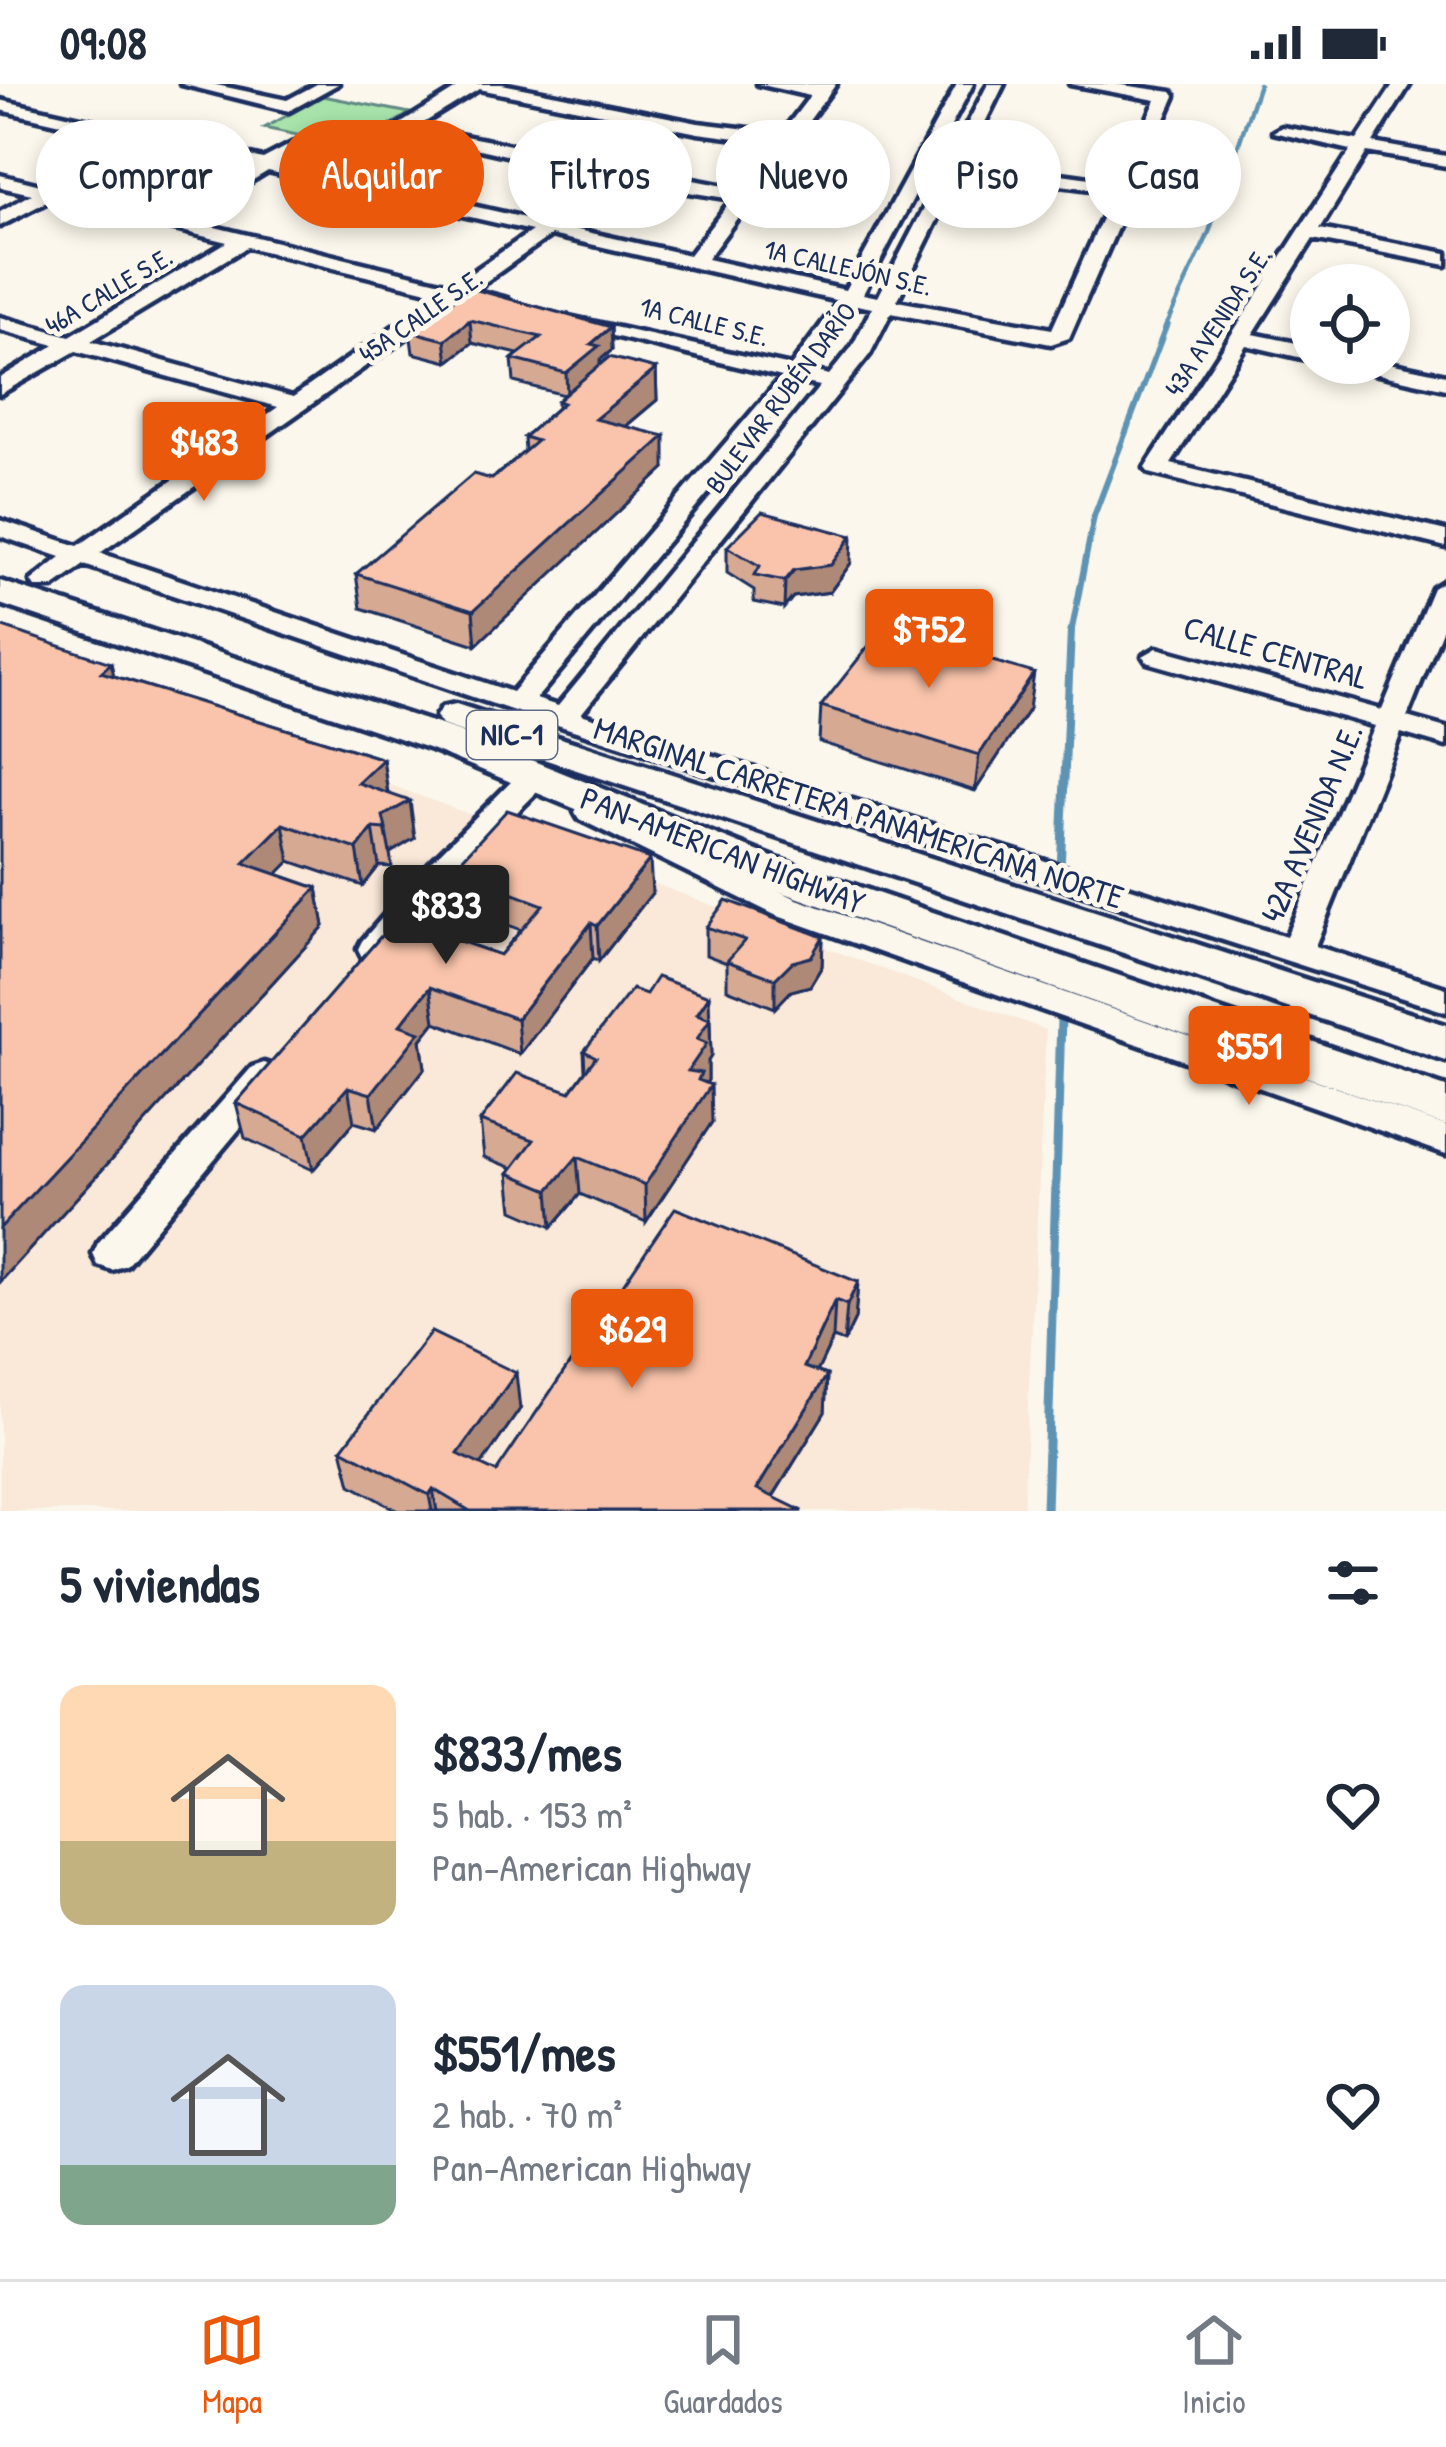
<!DOCTYPE html>
<html lang="es">
<head>
<meta charset="utf-8">
<style>
  body { margin:0; font-family:"Patrick Hand",sans-serif; background:#f6f6f7; color:#1f2937; height:100vh; display:flex; flex-direction:column; font-size:45px; white-space:nowrap }
  * { box-sizing:border-box; margin:0 }
  p { font-size:39px; color:#747a83 }
  .icon { flex:none; width:66px; height:66px; fill:none; stroke:currentColor; stroke-width:2; stroke-linecap:round; stroke-linejoin:round }
  .map { position:relative; height:1427px; overflow:hidden }
  .panel { display:flex; flex-direction:column; background:#fff; flex:1 }
  .panel>* { flex:none }
  .banner { position:absolute; left:36px; top:36px; width:1374px; height:108px; display:flex; gap:24px }
  .tools { position:absolute; left:1290px; top:180px; display:grid; gap:24px }
  .tools a { display:grid; place-items:center; width:120px; height:120px; border-radius:50%; background:#fff; box-shadow:0 6px 18px #0003; font-size:60px }
  .price { position:absolute; translate:-50% -102px; padding:0 27px; border-radius:12px; background:#ea580c; color:#fff; font-size:39px; line-height:78px; filter:drop-shadow(0 3px 6px #0008) }
  .price::after { content:''; position:absolute; left:50%; top:72px; width:36px; height:27px; margin-left:-18px; background:inherit; clip-path:polygon(0 0,100% 0,50% 100%) }
  .price.selected { background:#222; color:#fff }
  ul { padding:0; list-style:none }
  li { display:flex; align-items:center; gap:36px; height:300px; padding:0 60px }
  li span { display:grid; place-items:center; flex:none; width:336px; height:240px; border-radius:24px; color:#555 }
  li>.icon { margin-inline-start:auto }
  span .icon { width:144px; height:144px; fill:#fffc; stroke-width:1 }
  li b { font-size:51px }
  h2 { display:flex; justify-content:space-between; align-items:center; height:144px; padding:0 60px; font-size:51px }
  .pill { padding:0 42px; border-radius:54px; background:#fff; box-shadow:0 6px 18px #0003; font-size:42px; line-height:108px }
  .pill.selected { background:#ea580c; color:#fff }
  .status { display:flex; justify-content:space-between; align-items:center; height:84px; padding:0 60px; background:#fff; direction:ltr }
  .status svg { height:33px; fill:currentColor }
  .menu { display:flex; justify-content:space-around; align-items:center; height:168px; border-top:3px solid #e0e1e3; background:#fff; font-size:33px; color:#747a83 }
  .menu a { display:grid; justify-items:center; gap:6px }
  .menu .selected { color:#ea580c }
  .map>svg:first-child { display:block }
  .built { fill:#fae8d8 }
  .green { fill:#a7e3aa; stroke:#618984; stroke-width:3 }
  .lines { fill:none; stroke-linecap:round; stroke-linejoin:round }
  .stream-far3 { stroke:#5f93b4; stroke-width:4.5 }
  .stream-far2 { stroke:#5f93b4; stroke-width:6 }
  .stream-far1 { stroke:#5f93b4; stroke-width:8 }
  .stream { stroke:#5f93b4; stroke-width:9 }
  .minor-casing { stroke:#1b2f5e; stroke-width:9 }
  .highway-casing { stroke:#1b2f5e; stroke-width:9 }
  .minor { fill:#fbf7ec; fill-rule:evenodd }
  .highway { fill:#fbf7ec; fill-rule:evenodd }
  .wall { fill:#d6a993; stroke:#1b2f5e; stroke-width:3 }
  .shaded-wall { fill:#ae8978; stroke:#1b2f5e; stroke-width:3 }
  .building { fill:#f9c4ab; stroke:#1b2f5e; stroke-width:3 }
  .labels { text-anchor:middle; stroke-width:10; stroke-linejoin:round; paint-order:stroke }
  .far-street-label { font-size:27px; fill:#1b2f5e; stroke:#fbf7ec }
  .shield { fill:#fbf7ec; stroke:#5e6b89; stroke-width:3 }
  .shield-label { font-size:30px; font-weight:bold; fill:#1b2f5e }
  .street-label { font-size:33px; fill:#1b2f5e; stroke:#fbf7ec }
</style>
</head>
<body>
<div class="status"><b>09:08</b><svg viewBox="0 0 49 12"><path d="M0 12V9h3v3zM5 12V6h3v6zM10 12V3h3v9zM15 12V0h3v12zM26 1h20v11H26zM47 4h2v5h-2z"/></svg></div>
<div class="map">
<svg width="1446" height="1427" viewBox="0 0 1446 1427">
  <rect width="100%" height="100%" fill="#fbf7ec"/>
  <filter id="ink" filterUnits="userSpaceOnUse"><feTurbulence type="fractalNoise" baseFrequency=".00833" numOctaves="2"/><feDisplacementMap in="SourceGraphic" scale="24" xChannelSelector="R" yChannelSelector="G"/><feConvolveMatrix kernelMatrix="1 2 1 2 8 2 1 2 1" color-interpolation-filters="sRGB"/></filter>
  <g filter="url(#ink)">
    <!-- built -->
    <path class="built" d="M 0,555 L 1046,946 L 1023,1427 L 0,1427 Z"/>
    <!-- green -->
    <path class="green" d="M 323,12 L 410,29 L 354,63 L 264,44 Z"/>
    <g class="lines">
      <!-- stream-far3 -->
      <path class="stream-far3" d="M 1165,243 L 1208,151 L 1259,0"/>
      <!-- stream-far2 -->
      <path class="stream-far2" d="M 1071,550 L 1094,432 L 1167,240"/>
      <!-- stream-far1 -->
      <path class="stream-far1" d="M 1061,775 L 1071,547
        M 1061,937 L 1061,923"/>
      <!-- stream -->
      <path class="stream" d="M 1046,1427 L 1061,934"/>
      <!-- minor casing -->
      <g class="minor-casing">
        <path id="minor" d="M 181,0 L 212,0 L 287,16 L 317,0 L 338,0 L 289,27 Z
          M 464,0 L 502,0 L 698,39 L 782,49 L 810,12 L 758,0 L 836,0 L 707,175 L 845,206 L 957,0 L 973,0 L 863,210 L 878,213 L 988,0 L 1004,0 L 966,77 L 1119,98 L 1156,16 L 1070,0 L 1115,0 L 1172,8 L 1175,12 L 1069,254 L 1051,260 L 891,229 L 870,270 L 581,630 L 1286,853 L 1375,642 L 1147,578 L 1143,572 L 1157,564 L 1382,626 L 1433,504 L 1446,496 L 1446,536 L 1407,633 L 1446,644 L 1446,662 L 1401,649 L 1315,862 L 1446,904 L 1446,928 L 508,625 L 84,481 L 53,503 L 35,503 L 31,497 L 61,473 L 0,452 L 0,436 L 78,462 L 278,323 L 76,267 L 0,310 L 0,294 L 55,261 L 0,246 L 0,233 L 70,252 L 227,158 L 52,115 L 0,142 L 0,128 L 32,110 L 0,103 L 0,91 L 166,132 L 249,83 L 0,26 L 0,16 L 263,75 L 303,54 L 309,55 L 309,63 L 282,79 L 689,171 L 732,115 L 620,97 L 392,45 ZM 479,5 L 698,49 L 774,59 L 740,105 L 417,43 ZM 268,87 L 532,147 L 454,201 L 186,136 ZM 961,88 L 1114,108 L 1052,245 L 897,217 ZM 551,151 L 839,217 L 791,282 L 564,232 L 564,240 L 782,293 L 512,608 L 100,469 L 461,215 L 508,223 L 508,215 L 474,206 ZM 247,163 L 440,210 L 293,313 L 91,257 ZM 857,221 L 872,224 L 852,263 L 829,291 L 811,287 ZM 801,298 L 820,302 L 558,622 L 536,615 Z
          M 1394,0 L 1410,0 L 1373,59 L 1446,72 L 1446,82 L 1367,68 L 1320,145 L 1446,169 L 1446,181 L 1313,155 L 1253,250 L 1311,262 L 1311,276 L 1246,261 L 1171,380 L 1446,447 L 1446,463 L 1149,389 L 1145,384 L 1351,66 L 1273,48 L 1282,43 L 1357,56 Z
          M 1348,279 L 1389,279 L 1446,291 L 1446,305 L 1351,284 Z
          M 529,689 L 544,698 L 540,705 L 451,794 L 386,873 L 362,873 L 358,865 L 362,857 L 429,780 L 518,691 Z
          M 590,718 L 797,815 L 1446,1042 L 1446,1070 L 775,831 L 579,735 L 575,728 L 579,721 Z
          M 264,979 L 276,983 L 282,992 L 276,1001 L 126,1181 L 112,1186 L 98,1181 L 93,1170 L 98,1159 L 252,983 Z"/>
      </g>
      <!-- highway casing -->
      <g class="highway-casing">
        <path id="highway" d="M 0,497 L 459,647 L 777,775 L 1446,1003 L 1446,1042 L 745,795 L 431,665 L 0,520 Z
          M 456,620 L 1446,941 L 1446,977 L 442,641 L 436,632 L 442,623 Z"/>
      </g>
      <!-- minor -->
      <use href="#minor" class="minor"/>
      <!-- highway -->
      <use href="#highway" class="highway"/>
    </g>
    <!-- wall -->
    <path class="wall" d="M 470,204 L 611,243 L 612,266 L 600,276 L 600,281 L 656,285 L 657,316 L 625,343 L 665,384 L 476,561 L 361,524 L 356,490 L 492,395 L 525,367 L 524,353 L 557,324 L 557,317 L 564,311 L 514,298 L 512,275 L 518,270 L 472,259 L 448,278 L 413,269 L 410,247 Z
      M 727,463 L 851,479 L 830,508 L 793,513 L 784,524 L 754,518 L 754,506 L 727,489 Z
      M 114,592 L 383,675 L 388,709 L 415,754 L 390,769 L 392,783 L 379,782 L 363,802 L 290,777 L 277,790 L 317,804 L 324,842 L 0,1198 Z
      M 821,622 L 1029,625 L 975,707 L 819,658 Z
      M 452,786 L 652,809 L 599,877 L 593,874 L 520,970 L 435,938 L 421,956 L 425,984 L 377,1045 L 354,1038 L 313,1086 L 245,1054 L 236,1019 L 396,835 L 500,871 L 521,846 L 456,821 Z
      M 706,843 L 823,853 L 822,882 L 810,902 L 791,907 L 775,924 L 727,905 L 727,879 L 706,871 Z
      M 709,934 L 710,935 L 711,972 L 708,977 L 708,996 L 706,999 L 712,1038 L 646,1138 L 580,1110 L 552,1143 L 513,1126 L 509,1089 L 513,1084 L 484,1073 L 480,1037 L 570,1008 L 585,987 L 584,967 Z
      M 858,1198 L 855,1235 L 844,1258 L 833,1254 L 817,1288 L 827,1291 L 825,1328 L 773,1413 L 802,1427 L 398,1427 L 351,1401 L 342,1365 L 520,1325 L 481,1381 L 496,1388 Z"/>
    <!-- shaded-wall -->
    <path class="shaded-wall" d="M 470,236 L 472,259 L 448,278 L 445,256 Z
      M 611,243 L 612,266 L 600,276 L 600,284 L 567,312 L 566,289 L 591,260 Z
      M 656,285 L 657,316 L 596,367 L 595,335 Z
      M 665,352 L 665,384 L 476,561 L 473,527 Z
      M 852,452 L 851,479 L 830,508 L 793,513 L 784,524 L 785,497 L 794,486 Z
      M 111,579 L 120,616 L 101,588 Z
      M 1034,589 L 1029,625 L 975,707 L 979,671 Z
      M 383,675 L 388,712 L 358,699 Z
      M 410,717 L 415,754 L 390,769 L 383,732 Z
      M 283,740 L 290,777 L 252,816 L 244,779 Z
      M 373,744 L 379,782 L 363,802 L 357,765 Z
      M 650,775 L 652,809 L 599,877 L 597,842 Z
      M 317,804 L 324,842 L 0,1198 L 0,1144 Z
      M 591,839 L 593,874 L 520,970 L 517,935 Z
      M 823,853 L 822,882 L 810,902 L 791,907 L 775,924 L 775,895 L 792,878 Z
      M 430,903 L 435,938 L 421,956 L 425,984 L 377,1045 L 371,1010 L 400,941 Z
      M 709,912 L 711,972 L 708,977 L 708,996 L 701,1006 L 711,1001 L 712,1038 L 646,1138 L 645,1101 L 697,930 Z
      M 348,1003 L 354,1038 L 313,1086 L 306,1051 Z
      M 577,1073 L 580,1110 L 552,1143 L 549,1106 Z
      M 858,1198 L 855,1235 L 844,1258 L 847,1221 Z
      M 835,1216 L 833,1254 L 802,1320 L 804,1283 Z
      M 516,1289 L 520,1325 L 464,1406 L 458,1370 Z
      M 827,1291 L 825,1328 L 764,1427 L 757,1405 Z
      M 433,1405 L 437,1427 L 432,1427 L 429,1411 Z"/>
    <!-- building -->
    <path class="building" d="M 470,204 L 611,243 L 591,260 L 599,262 L 566,289 L 512,275 L 541,253 L 470,236 L 445,256 L 410,247 Z
      M 609,273 L 656,285 L 595,335 L 665,352 L 473,527 L 356,490 L 473,390 L 492,395 L 537,357 L 524,353 L 563,319 L 557,317 Z
      M 762,428 L 852,452 L 831,481 L 794,486 L 785,497 L 755,491 L 760,482 L 727,463 Z
      M 0,542 L 111,579 L 101,588 L 383,675 L 358,699 L 410,717 L 383,732 L 386,745 L 373,744 L 357,765 L 283,740 L 244,779 L 317,804 L 0,1144 Z
      M 882,545 L 1034,589 L 979,671 L 821,622 Z
      M 507,726 L 650,775 L 597,842 L 591,839 L 517,935 L 430,903 L 400,941 L 420,948 L 371,1010 L 348,1003 L 306,1051 L 236,1019 L 396,835 L 500,871 L 543,821 L 452,786 Z
      M 726,816 L 823,853 L 811,873 L 792,878 L 775,895 L 727,877 L 745,856 L 706,843 Z
      M 657,893 L 709,912 L 697,930 L 710,935 L 697,955 L 707,959 L 688,987 L 701,989 L 698,996 L 711,1001 L 645,1101 L 577,1073 L 549,1106 L 509,1089 L 534,1056 L 480,1037 L 517,989 L 570,1008 L 596,973 L 584,967 L 632,905 L 646,910 Z
      M 675,1124 L 858,1198 L 847,1221 L 835,1216 L 804,1283 L 827,1291 L 757,1405 L 802,1427 L 470,1427 L 433,1405 L 429,1411 L 342,1365 L 431,1248 L 516,1289 L 458,1370 L 496,1388 Z"/>
  </g>
  <g class="labels">
    <!-- far-street labels -->
    <g class="far-street-label">
      <text transform="translate(848 184) rotate(13)" y="9">1A CALLEJÓN S.E.</text>
      <text transform="translate(109 207) rotate(-31)" y="9">46A CALLE S.E.</text>
      <text transform="translate(421 232) rotate(-35)" y="9">45A CALLE S.E.</text>
      <text transform="translate(704 238) rotate(14)" y="9">1A CALLE S.E.</text>
      <text transform="translate(1218 238) rotate(-57)" y="9">43A AVENIDA S.E.</text>
      <text transform="translate(781 314) rotate(-53)" y="9">BULEVAR RUBÉN DARÍO</text>
    </g>
    <!-- shield labels -->
    <rect class="shield" x="467" y="627" width="90" height="48" rx="9"/>
    <g class="shield-label">
      <text x="512" y="661">NIC-1</text>
    </g>
    <!-- street labels -->
    <g class="street-label">
      <text transform="translate(1276 568) rotate(16)" y="12">CALLE CENTRAL</text>
      <text transform="translate(859 728) rotate(18)" y="12">MARGINAL CARRETERA PANAMERICANA NORTE</text>
      <text transform="translate(1311 739) rotate(-67)" y="12">42A AVENIDA N.E.</text>
      <text transform="translate(723 766) rotate(21)" y="12">PAN-AMERICAN HIGHWAY</text>
    </g>
  </g>
</svg>
<div class="tools">
<a><svg class="icon" aria-label="locate" viewBox="0 0 24 24"><circle cx="12" cy="12" r="6"/><path d="M12 2v4M12 18v4M2 12h4M18 12h4"/></svg></a>
</div>
<b class="price" style="left:204px;top:420px">$483</b>
<b class="price" style="left:929px;top:607px">$752</b>
<b class="price selected" style="left:446px;top:883px">$833</b>
<b class="price" style="left:1249px;top:1024px">$551</b>
<b class="price" style="left:632px;top:1307px">$629</b>
<div class="banner">
<a class="pill">Comprar</a>
<a class="pill selected">Alquilar</a>
<a class="pill">Filtros</a>
<a class="pill">Nuevo</a>
<a class="pill">Piso</a>
<a class="pill">Casa</a>
</div>
</div>
<section class="panel">
<h2>5 viviendas<svg class="icon" aria-label="filters" viewBox="0 0 24 24"><path d="M4 7h16M4 17h16"/><circle cx="9" cy="7" r="2"/><circle cx="15" cy="17" r="2"/></svg></h2>
<ul>
<li><span style="background:linear-gradient(#ffd9b3 65%,#c2b280 0)"><svg class="icon" aria-label="home" viewBox="0 0 24 24"><path d="M3 11l9-7 9 7M6 9v11h12V9"/></svg></span><div><b>$833/mes</b><p>5 hab. · 153 m²</p><p>Pan-American Highway</p></div><svg class="icon" aria-label="heart" viewBox="0 0 24 24"><path d="M12 20l-8-8c-3-5 5-10 8-4 3-6 11-1 8 4z"/></svg></li>
<li><span style="background:linear-gradient(#c9d6e8 75%,#7fa58c 0)"><svg class="icon" aria-label="home" viewBox="0 0 24 24"><path d="M3 11l9-7 9 7M6 9v11h12V9"/></svg></span><div><b>$551/mes</b><p>2 hab. · 70 m²</p><p>Pan-American Highway</p></div><svg class="icon" aria-label="heart" viewBox="0 0 24 24"><path d="M12 20l-8-8c-3-5 5-10 8-4 3-6 11-1 8 4z"/></svg></li>
</ul>
</section>
<nav class="menu">
<a class="selected"><svg class="icon" aria-label="map" viewBox="0 0 24 24"><path d="M3 6l6-2 6 2 6-2v14l-6 2-6-2-6 2zM9 4v14M15 6v14"/></svg>Mapa</a>
<a><svg class="icon" aria-label="saved" viewBox="0 0 24 24"><path d="M7 4h10v16l-5-4-5 4z"/></svg>Guardados</a>
<a><svg class="icon" aria-label="home" viewBox="0 0 24 24"><path d="M3 11l9-7 9 7M6 9v11h12V9"/></svg>Inicio</a>
</nav>
</body>
</html>
